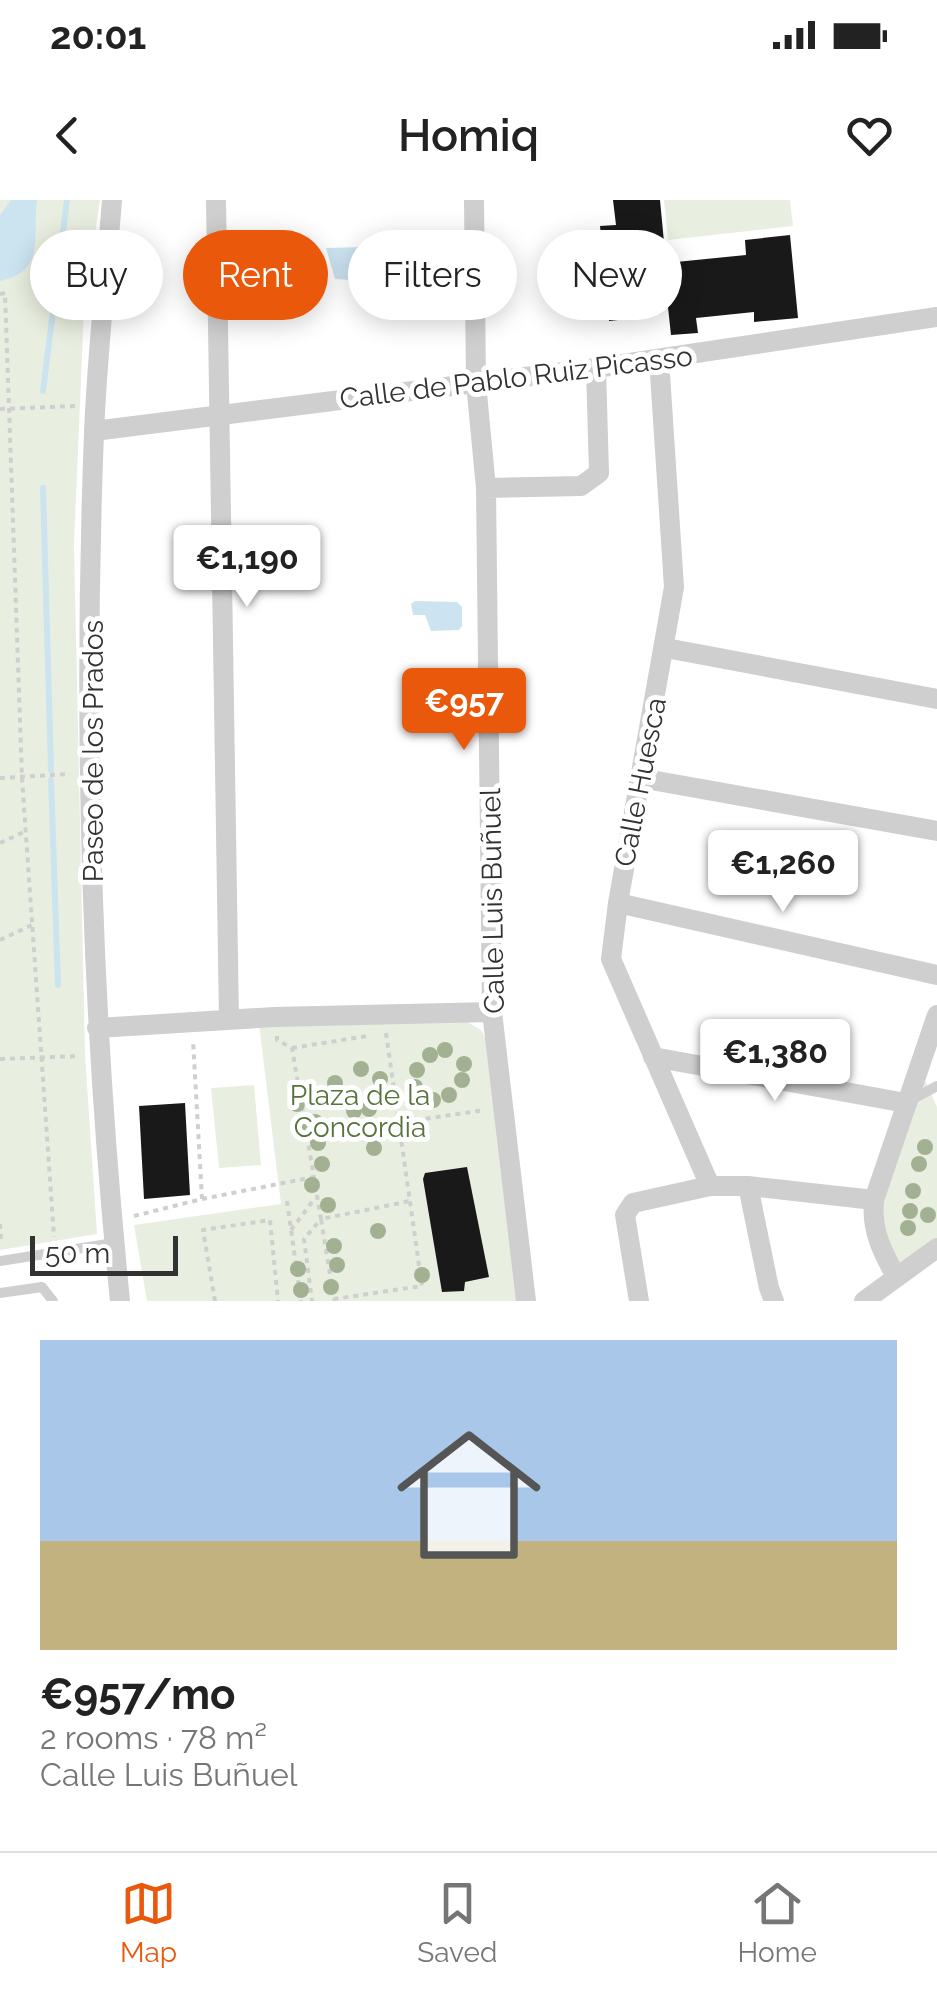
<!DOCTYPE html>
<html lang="en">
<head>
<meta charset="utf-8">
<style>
  body { margin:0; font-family:Raleway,sans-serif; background:#f6f6f6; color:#222; height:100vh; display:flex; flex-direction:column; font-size:38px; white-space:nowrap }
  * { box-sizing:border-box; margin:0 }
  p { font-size:32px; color:#767676 }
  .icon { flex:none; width:55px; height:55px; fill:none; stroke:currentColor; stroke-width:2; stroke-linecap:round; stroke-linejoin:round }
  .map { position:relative; height:1101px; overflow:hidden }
  .drawer { display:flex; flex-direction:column; background:#fff; flex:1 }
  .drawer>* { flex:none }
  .top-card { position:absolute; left:30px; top:30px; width:878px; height:90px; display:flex; gap:20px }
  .scale { position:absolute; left:30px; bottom:25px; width:148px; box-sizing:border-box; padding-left:10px; border:5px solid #323232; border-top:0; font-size:28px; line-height:35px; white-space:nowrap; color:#323232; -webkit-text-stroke:8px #fff; paint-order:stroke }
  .price { position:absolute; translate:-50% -85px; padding:0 22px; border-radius:10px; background:#fff; color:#222; font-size:32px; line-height:65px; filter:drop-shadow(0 2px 5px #0008) }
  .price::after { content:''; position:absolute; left:50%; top:60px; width:30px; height:22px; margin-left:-15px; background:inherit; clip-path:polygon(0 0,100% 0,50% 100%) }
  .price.current { background:#ea580c; color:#fff }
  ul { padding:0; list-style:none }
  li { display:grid; align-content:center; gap:20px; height:530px; padding:0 40px }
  li span { display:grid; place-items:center; height:310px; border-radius:0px; color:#555 }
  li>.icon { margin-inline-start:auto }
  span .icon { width:180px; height:180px; fill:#fffc; stroke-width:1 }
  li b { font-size:42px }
  .tag { padding:0 35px; border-radius:45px; background:#fff; box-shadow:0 5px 25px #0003; font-size:35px; line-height:90px }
  .tag.current { background:#ea580c; color:#fff }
  .status { display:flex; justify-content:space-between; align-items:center; height:70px; padding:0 50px; background:#fff; direction:ltr }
  .status svg { height:28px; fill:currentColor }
  header { display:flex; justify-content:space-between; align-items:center; height:130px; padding:0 40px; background:#fff; font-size:45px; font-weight:600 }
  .menu { display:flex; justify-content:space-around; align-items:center; height:140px; border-top:2px solid #e0e0e0; background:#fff; font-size:28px; color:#767676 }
  .menu a { display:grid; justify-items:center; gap:5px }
  .menu .current { color:#ea580c }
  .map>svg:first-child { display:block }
  .green { fill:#e9efe0 }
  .water { fill:#cce3f0 }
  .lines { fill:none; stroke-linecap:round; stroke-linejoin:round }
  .stream { stroke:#cce3f0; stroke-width:6 }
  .building { fill:#191919 }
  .path { stroke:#cfcfcf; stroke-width:4; stroke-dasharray:5 5; stroke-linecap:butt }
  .lane { stroke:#cfcfcf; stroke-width:10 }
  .street { stroke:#cfcfcf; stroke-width:20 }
  .tree { fill:#a3b193 }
  .labels { text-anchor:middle; stroke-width:10; stroke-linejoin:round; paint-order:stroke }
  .street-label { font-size:28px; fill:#323232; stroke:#fff }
  .park-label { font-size:28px; fill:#57723b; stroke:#fff }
</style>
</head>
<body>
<div class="status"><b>20:01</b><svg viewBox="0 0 49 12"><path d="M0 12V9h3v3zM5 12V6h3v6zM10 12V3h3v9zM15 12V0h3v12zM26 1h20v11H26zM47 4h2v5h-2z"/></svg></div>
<header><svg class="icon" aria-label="back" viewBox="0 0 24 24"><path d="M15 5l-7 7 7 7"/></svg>Homiq<svg class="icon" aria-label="heart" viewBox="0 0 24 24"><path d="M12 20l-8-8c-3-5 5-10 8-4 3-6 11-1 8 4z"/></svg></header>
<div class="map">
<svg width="937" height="1101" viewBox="0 0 937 1101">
  <rect width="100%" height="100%" fill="#fff"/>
  <!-- green -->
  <path class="green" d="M 0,0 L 100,0 L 84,110 L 74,344 L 85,854 L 97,1034 L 0,1050 Z
    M 664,0 L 790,0 L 793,26 L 668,40 Z
    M 466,821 L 481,830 L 487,841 L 521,1101 L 147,1101 L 134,1025 L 281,1004 L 259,824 Z
    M 919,867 L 937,907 L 937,1048 L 896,1077 L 874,1000 Z
    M 254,885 L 261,965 L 219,968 L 211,888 Z"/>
  <!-- water -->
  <path class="water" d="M 11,0 L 37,0 C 32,36 47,71 0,81 L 0,15 Z
    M 365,47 L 367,81 L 335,79 L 326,48 Z
    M 415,401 L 457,402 L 462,407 L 462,426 L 459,430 L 431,431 L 425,415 L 413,415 L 411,404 Z"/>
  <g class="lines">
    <!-- stream -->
    <path class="stream" d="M 43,191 L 67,0
      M 43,288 L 51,570
      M 51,580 L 58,785"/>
  </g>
  <!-- building -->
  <path class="building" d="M 613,0 L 660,0 L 666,63 L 746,55 L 745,40 L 790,35 L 798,118 L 754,122 L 754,112 L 696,118 L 698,133 L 671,135 L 666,89 L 656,90 L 657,101 L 644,102 L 645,117 L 609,121 L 600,26 L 616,25 Z
    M 185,903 L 190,995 L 144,999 L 139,906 Z
    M 467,967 L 489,1077 L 465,1082 L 464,1091 L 442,1092 L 423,979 L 425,973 Z"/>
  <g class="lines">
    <!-- path -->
    <path class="path" d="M 0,94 L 5,93 L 22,578 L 54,1037
      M 0,209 L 75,206
      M 0,578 L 70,574
      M 0,643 L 26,631
      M 0,740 L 32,725
      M 386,833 C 398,917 410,1002 422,1086 L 334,1099 L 321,1019 L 410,1001
      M 277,836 L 277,840 L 292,848 L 321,1019 L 304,1039 L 312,1101
      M 292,848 L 367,836
      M 0,859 L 80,856
      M 307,936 L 485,910
      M 202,999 L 314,977
      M 287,1001 L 301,1101
      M 134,1016 L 202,999 L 193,840
      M 0,1024 L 1,1044
      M 291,1030 L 315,998
      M 215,1101 L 203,1030 L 270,1020 L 278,1101"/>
    <!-- lane -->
    <path class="lane" d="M 911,900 L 937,886
      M 0,1061 L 114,1043
      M 0,1093 L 42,1087 L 53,1101"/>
    <!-- street -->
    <path class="street" d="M 112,0 C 106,78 97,156 94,233 C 83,523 91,813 120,1101
      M 216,0 L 229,820
      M 474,0 L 476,183 L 486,288 L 492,812 L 526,1101
      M 659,159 L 674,387 L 618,703 L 611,759 L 710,986
      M 94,231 L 596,168 L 937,117
      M 486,288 L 581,286 L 599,273 L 596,168
      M 666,448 L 937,499
      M 640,578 L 937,631
      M 618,703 L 937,775
      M 97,828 L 274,817 L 492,812
      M 653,857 L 906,903
      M 748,986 L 769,1088 L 774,1101
      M 896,1077 C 882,1051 871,1030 874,1000 L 937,815
      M 639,1101 L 625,1015 L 633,1003 L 710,986 L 748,986 L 874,1000
      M 864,1101 L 937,1048"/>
  </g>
  <!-- trees -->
  <g class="tree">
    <circle cx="445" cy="850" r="8"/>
    <circle cx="430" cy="855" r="8"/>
    <circle cx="464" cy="864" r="8"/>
    <circle cx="361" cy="869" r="8"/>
    <circle cx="417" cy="870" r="8"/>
    <circle cx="380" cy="879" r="8"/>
    <circle cx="462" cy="880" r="8"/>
    <circle cx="335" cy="883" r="8"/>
    <circle cx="415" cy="887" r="8"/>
    <circle cx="449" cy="895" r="8"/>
    <circle cx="312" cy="898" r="8"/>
    <circle cx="433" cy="900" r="8"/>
    <circle cx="338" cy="902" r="8"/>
    <circle cx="297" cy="904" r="8"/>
    <circle cx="369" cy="909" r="8"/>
    <circle cx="354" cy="911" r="8"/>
    <circle cx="315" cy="922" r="8"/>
    <circle cx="300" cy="924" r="8"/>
    <circle cx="318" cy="943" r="8"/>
    <circle cx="925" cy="947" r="8"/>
    <circle cx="374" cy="948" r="8"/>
    <circle cx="322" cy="964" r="8"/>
    <circle cx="919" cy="964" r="8"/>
    <circle cx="312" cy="985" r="8"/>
    <circle cx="913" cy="991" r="8"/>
    <circle cx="328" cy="1005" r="8"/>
    <circle cx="910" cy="1011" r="8"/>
    <circle cx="928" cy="1015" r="8"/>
    <circle cx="908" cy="1028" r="8"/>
    <circle cx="378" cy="1031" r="8"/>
    <circle cx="334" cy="1046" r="8"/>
    <circle cx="337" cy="1065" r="8"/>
    <circle cx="298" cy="1069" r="8"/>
    <circle cx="422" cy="1075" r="8"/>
    <circle cx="331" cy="1087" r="8"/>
    <circle cx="301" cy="1090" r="8"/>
  </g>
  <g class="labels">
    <!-- street labels -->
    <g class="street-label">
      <text transform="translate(516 177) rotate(-7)" y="10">Calle de Pablo Ruiz Picasso</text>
      <text transform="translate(93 551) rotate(-90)" y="10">Paseo de los Prados</text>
      <text transform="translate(640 582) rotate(-79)" y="10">Calle Huesca</text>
      <text transform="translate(492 701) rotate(-91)" y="10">Calle Luis Buñuel</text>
    </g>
    <!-- park labels -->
    <g class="park-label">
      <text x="360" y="905">Plaza de la<tspan x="360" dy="32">Concordia</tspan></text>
    </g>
  </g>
</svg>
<div class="scale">50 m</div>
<b class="price" style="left:247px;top:410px">€1,190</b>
<b class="price current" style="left:464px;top:553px">€957</b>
<b class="price" style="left:783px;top:715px">€1,260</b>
<b class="price" style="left:775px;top:904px">€1,380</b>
<div class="top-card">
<a class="tag">Buy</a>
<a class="tag current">Rent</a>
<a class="tag">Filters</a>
<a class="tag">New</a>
</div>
</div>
<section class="drawer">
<ul>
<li><span style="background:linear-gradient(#a9c7e8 65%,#c2b280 0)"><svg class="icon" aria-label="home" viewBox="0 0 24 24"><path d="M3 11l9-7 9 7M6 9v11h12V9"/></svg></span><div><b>€957/mo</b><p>2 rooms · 78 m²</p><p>Calle Luis Buñuel</p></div></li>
</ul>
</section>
<nav class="menu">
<a class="current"><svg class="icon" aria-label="map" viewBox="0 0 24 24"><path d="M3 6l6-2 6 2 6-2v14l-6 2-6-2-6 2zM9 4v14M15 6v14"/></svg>Map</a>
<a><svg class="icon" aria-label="saved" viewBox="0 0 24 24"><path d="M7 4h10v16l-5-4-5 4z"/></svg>Saved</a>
<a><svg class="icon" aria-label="home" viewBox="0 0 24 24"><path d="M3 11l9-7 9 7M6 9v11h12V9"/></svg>Home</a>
</nav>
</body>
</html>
